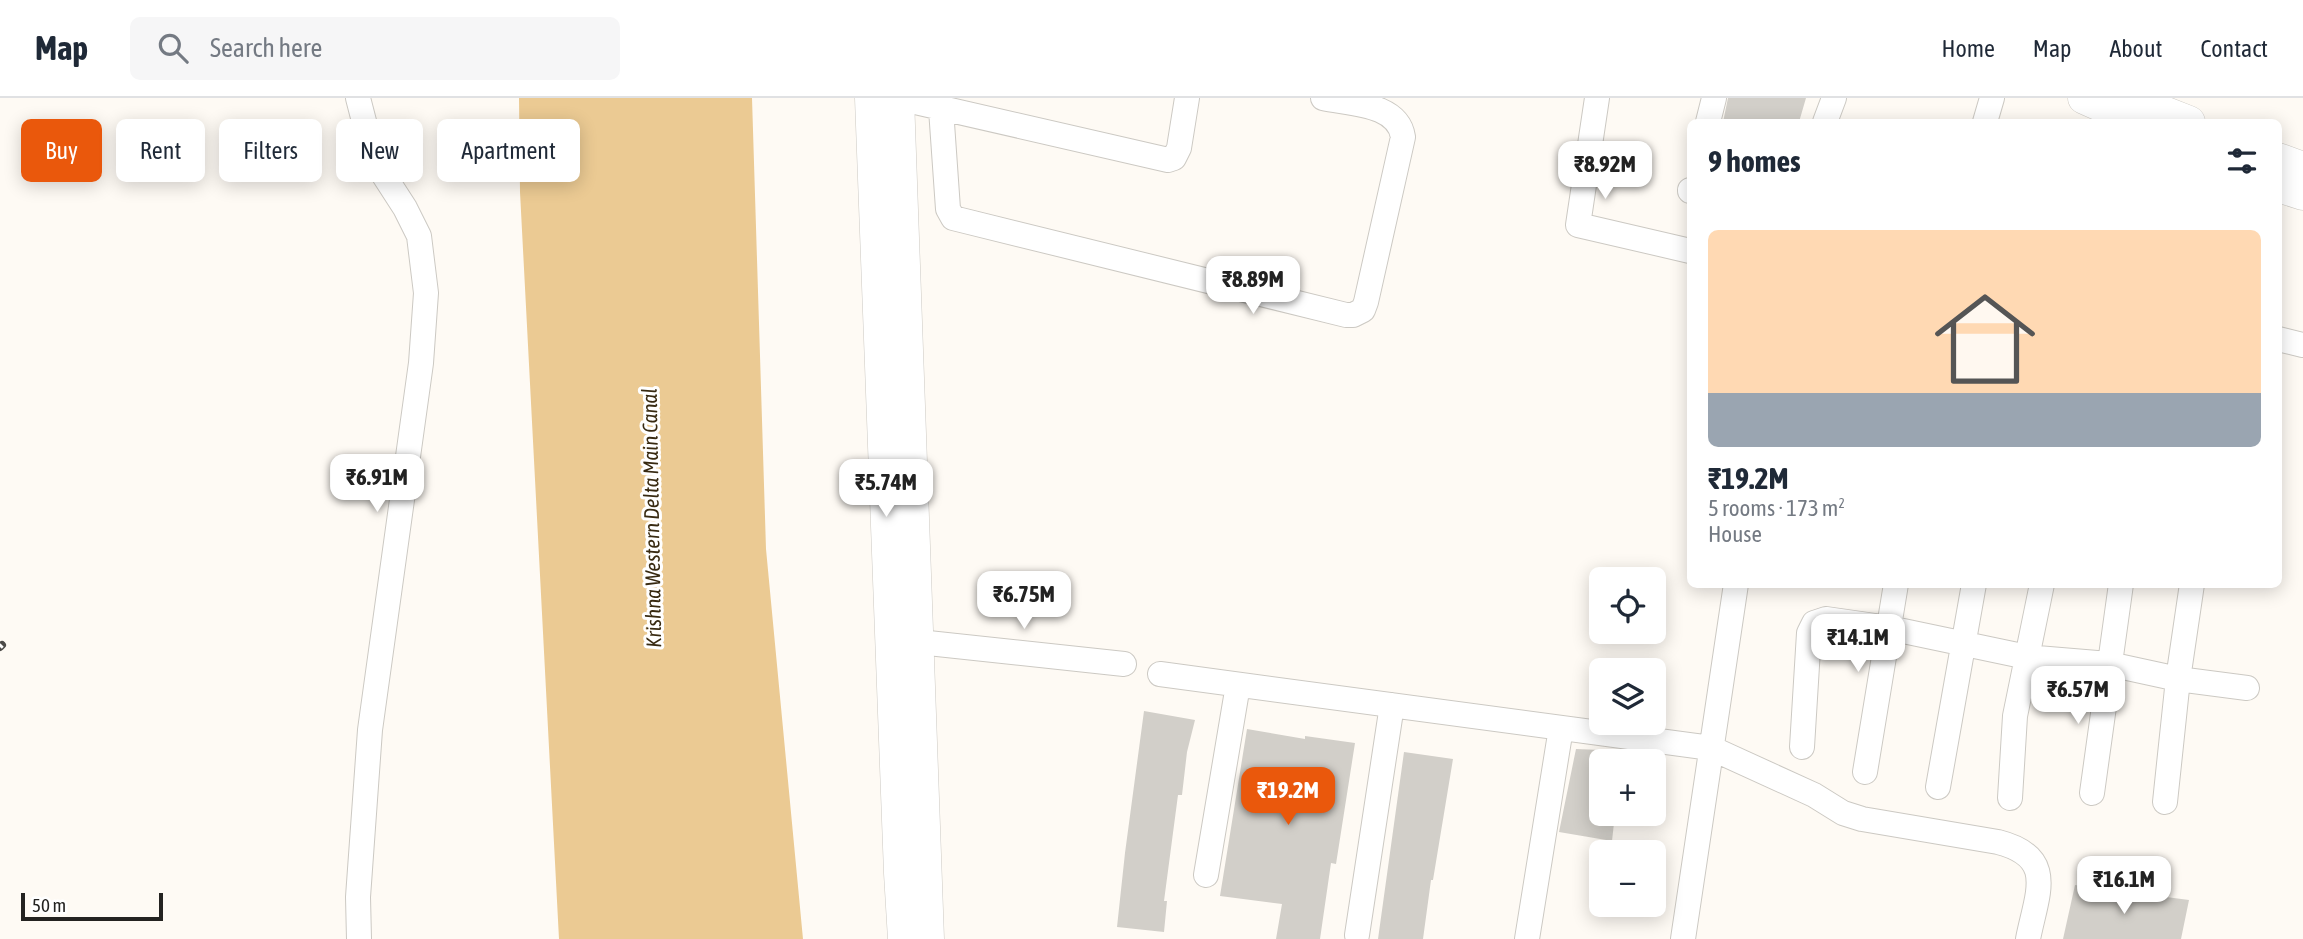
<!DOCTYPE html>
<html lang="en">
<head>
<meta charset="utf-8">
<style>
  body { margin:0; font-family:"Asap Condensed",sans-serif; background:#f6f6f7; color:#1f2937; height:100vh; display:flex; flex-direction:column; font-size:26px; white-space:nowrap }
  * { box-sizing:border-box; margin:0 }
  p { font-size:23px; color:#747a83 }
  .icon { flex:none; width:38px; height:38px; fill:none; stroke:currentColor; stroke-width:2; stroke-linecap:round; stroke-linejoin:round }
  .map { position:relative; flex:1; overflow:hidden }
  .panel { position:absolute; left:1687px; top:21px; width:595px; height:469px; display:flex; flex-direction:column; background:#fff; border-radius:10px; box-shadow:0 4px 18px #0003 }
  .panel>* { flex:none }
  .banner { position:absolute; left:21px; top:21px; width:665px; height:63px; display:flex; gap:14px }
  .fabs { position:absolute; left:1589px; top:469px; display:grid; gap:14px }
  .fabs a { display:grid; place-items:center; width:77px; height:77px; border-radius:10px; background:#fff; box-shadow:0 4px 18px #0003; font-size:35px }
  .scale { position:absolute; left:21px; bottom:18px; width:142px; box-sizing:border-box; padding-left:7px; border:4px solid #242321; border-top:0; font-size:19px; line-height:24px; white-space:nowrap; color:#242321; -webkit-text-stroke:5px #fff; paint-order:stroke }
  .price { position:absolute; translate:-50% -60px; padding:0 16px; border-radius:14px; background:#fff; color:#222; font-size:23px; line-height:46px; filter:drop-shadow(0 2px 4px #0008) }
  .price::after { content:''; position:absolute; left:50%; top:42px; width:21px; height:16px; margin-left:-10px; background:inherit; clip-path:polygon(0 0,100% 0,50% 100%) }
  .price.on { background:#ea580c; color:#fff }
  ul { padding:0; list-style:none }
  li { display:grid; align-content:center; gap:14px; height:371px; padding:0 21px }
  li span { display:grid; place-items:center; height:217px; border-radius:10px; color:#555 }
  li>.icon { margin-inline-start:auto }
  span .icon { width:126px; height:126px; fill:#fffc; stroke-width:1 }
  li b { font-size:30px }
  h2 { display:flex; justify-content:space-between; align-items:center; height:84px; padding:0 21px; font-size:30px }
  .pill { padding:0 24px; border-radius:10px; background:#fff; box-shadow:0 4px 18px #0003; font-size:24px; line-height:63px }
  .pill.on { background:#ea580c; color:#fff }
  header { display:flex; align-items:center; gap:42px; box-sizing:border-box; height:98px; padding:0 35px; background:#fff; border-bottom:2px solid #e0e1e3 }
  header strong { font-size:33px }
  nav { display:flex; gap:38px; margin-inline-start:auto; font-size:24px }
  .search { width:490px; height:63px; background:#f6f6f7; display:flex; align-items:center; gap:18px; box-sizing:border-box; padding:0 24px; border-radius:10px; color:#747a83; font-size:26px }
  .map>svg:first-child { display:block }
  .water { fill:#ebca93 }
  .building { fill:#d2cfc9 }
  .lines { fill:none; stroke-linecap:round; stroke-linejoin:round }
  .minor-casing { stroke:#ccc9c3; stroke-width:26 }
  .major-casing { stroke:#ccc9c3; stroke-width:33 }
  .minor { stroke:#fff; stroke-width:24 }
  .major { stroke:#fff; stroke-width:32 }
  .rail-casing { stroke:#4c4b48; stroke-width:8 }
  .rail { stroke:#fff; stroke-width:5; stroke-dasharray:16; stroke-linecap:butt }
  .labels { text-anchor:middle; stroke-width:6; stroke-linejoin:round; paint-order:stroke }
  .water-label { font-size:21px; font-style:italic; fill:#382a11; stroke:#fff }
</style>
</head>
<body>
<header>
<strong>Map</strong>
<div class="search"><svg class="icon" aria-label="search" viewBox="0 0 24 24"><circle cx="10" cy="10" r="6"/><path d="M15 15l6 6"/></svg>Search here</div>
<nav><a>Home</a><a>Map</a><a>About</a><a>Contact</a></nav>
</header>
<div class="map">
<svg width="2303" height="841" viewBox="0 0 2303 841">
  <rect width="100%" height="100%" fill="#fefaf4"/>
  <!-- water -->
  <path class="water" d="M 519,0 L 752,0 L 766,451 L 803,841 L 559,841 L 520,94 Z"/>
  <!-- building -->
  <path class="building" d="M 1728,0 L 1806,0 L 1799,24 L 1723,24 Z
    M 1144,613 L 1195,622 L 1187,654 L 1182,697 L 1178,697 L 1164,803 L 1167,803 L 1164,834 L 1117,829 L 1125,755 Z
    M 1247,631 L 1305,641 L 1305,638 L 1355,645 L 1336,766 L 1331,765 L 1320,841 L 1276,841 L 1282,806 L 1220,798 Z
    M 1576,651 L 1601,652 L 1601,716 L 1615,716 L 1612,743 L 1559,734 Z
    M 1404,654 L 1453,661 L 1433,782 L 1431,782 L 1423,841 L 1378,841 Z
    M 2075,787 L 2189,802 L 2181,841 L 2063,841 Z"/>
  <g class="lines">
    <!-- minor casing -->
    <g class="minor-casing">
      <path id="minor" d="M 358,0 L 374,62 L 405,110 L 419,138 L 426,195 L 421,265 L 370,632 L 358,799 L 359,841
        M 898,0 L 1168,62 L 1174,60 L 1179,50 L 1187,0
        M 1597,0 L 1578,127 L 1690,153
        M 941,11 L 948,111 L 953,120 L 1346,217 L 1353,217 L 1363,212 L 1366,204 L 1403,39 C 1398,5 1349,6 1323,0
        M 1708,24 L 1714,0
        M 1825,24 L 1834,0
        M 1985,24 L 1992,0
        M 1690,92 L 1690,93
        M 2278,241 L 2303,247
        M 900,542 L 1124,566
        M 1160,576 L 1711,650 L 1814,697 L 1843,715 L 1862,721 L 1998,744 C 2057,759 2037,795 2028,841
        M 1802,649 L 1809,535 L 1814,525 L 1826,521 L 1889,530 L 2027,559 L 2109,566 L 2178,581 L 2247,590
        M 1865,674 L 1896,486
        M 1938,689 L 1974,486
        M 2092,695 L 2121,486
        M 2010,700 L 2015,618 L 2042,486
        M 2165,704 L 2178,581 L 2192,486
        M 1206,777 L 1238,587
        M 1357,837 L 1392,607
        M 1527,841 L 1561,630
        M 1683,841 L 1736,486"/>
    </g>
    <!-- major casing -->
    <g class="major-casing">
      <path id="major" d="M 871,0 L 900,775 L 904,841
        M 898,0 L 928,841
        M 2084,0 L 2138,24
        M 2128,0 L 2189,24
        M 2278,61 L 2303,70
        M 2278,88 L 2303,96"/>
    </g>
    <!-- minor -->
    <use href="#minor" class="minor"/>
    <!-- major -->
    <use href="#major" class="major"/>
    <!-- rail casing -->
    <g class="rail-casing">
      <path id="rail" d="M 0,549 L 2,547"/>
    </g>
    <!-- rail -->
    <use href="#rail" class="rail"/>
  </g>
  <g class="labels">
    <!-- water labels -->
    <g class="water-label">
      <text transform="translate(652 420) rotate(-91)" y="7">Krishna Western Delta Main Canal</text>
    </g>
  </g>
</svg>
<div class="fabs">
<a><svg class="icon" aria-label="locate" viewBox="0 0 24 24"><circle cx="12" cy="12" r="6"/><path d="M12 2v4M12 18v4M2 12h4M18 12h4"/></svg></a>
<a><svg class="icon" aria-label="layers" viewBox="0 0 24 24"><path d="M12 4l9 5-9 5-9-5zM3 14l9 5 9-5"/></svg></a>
<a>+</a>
<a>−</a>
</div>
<div class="scale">50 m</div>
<b class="price" style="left:1605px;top:103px">₹8.92M</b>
<b class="price" style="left:1253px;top:218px">₹8.89M</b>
<b class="price" style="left:377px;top:416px">₹6.91M</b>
<b class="price" style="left:886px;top:421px">₹5.74M</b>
<b class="price" style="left:1024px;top:533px">₹6.75M</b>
<b class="price" style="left:1858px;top:576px">₹14.1M</b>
<b class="price" style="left:2078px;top:628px">₹6.57M</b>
<b class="price on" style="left:1288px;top:729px">₹19.2M</b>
<b class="price" style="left:2124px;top:818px">₹16.1M</b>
<div class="banner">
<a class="pill on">Buy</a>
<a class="pill">Rent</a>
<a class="pill">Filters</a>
<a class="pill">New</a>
<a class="pill">Apartment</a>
</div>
<section class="panel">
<h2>9 homes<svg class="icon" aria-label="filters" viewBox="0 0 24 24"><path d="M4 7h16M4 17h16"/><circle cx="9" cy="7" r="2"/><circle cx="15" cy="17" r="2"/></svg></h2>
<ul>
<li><span style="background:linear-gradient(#ffd9b3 75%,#9aa5b1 0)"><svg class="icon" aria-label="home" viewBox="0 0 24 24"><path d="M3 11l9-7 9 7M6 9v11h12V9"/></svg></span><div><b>₹19.2M</b><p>5 rooms · 173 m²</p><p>House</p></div></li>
</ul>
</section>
</div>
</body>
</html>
